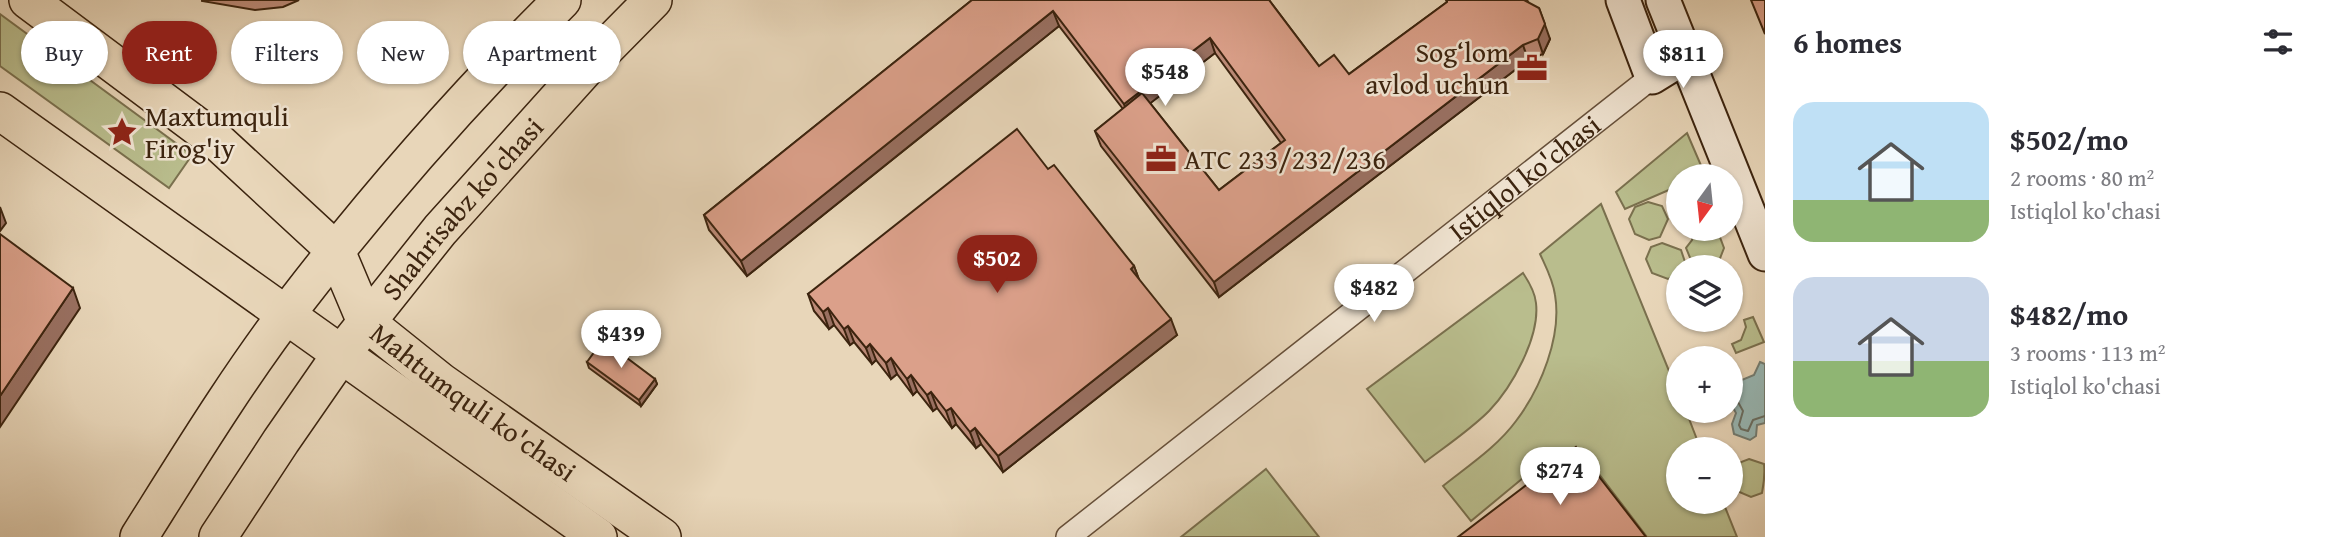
<!DOCTYPE html>
<html lang="en">
<head>
<meta charset="utf-8">
<style>
  body { margin:0; font-family:"Gentium Book Plus",serif; background:#f7f7f7; color:#2b2b33; height:100vh; display:flex; flex-direction:column; font-size:26px; white-space:nowrap }
  * { box-sizing:border-box; margin:0 }
  p { font-size:23px; color:#7c7c81 }
  .icon { flex:none; width:38px; height:38px; fill:none; stroke:currentColor; stroke-width:2; stroke-linecap:round; stroke-linejoin:round }
  .map { position:relative; flex:1; overflow:hidden }
  .details { display:flex; flex-direction:column; background:#fff; width:560px }
  .details>* { flex:none }
  .banner { position:absolute; left:21px; top:21px; width:665px; height:63px; display:flex; gap:14px }
  .needle { width:46px; rotate:195deg }
  .fabs { position:absolute; left:1666px; top:164px; display:grid; gap:14px }
  .fabs a { display:grid; place-items:center; width:77px; height:77px; border-radius:50%; background:#fff; box-shadow:0 2px 5px #0004; font-size:35px }
  .price { position:absolute; translate:-50% -60px; padding:0 16px; border-radius:24px; background:#fff; color:#222; font-size:23px; line-height:46px; filter:drop-shadow(0 2px 4px #0008) }
  .price::after { content:''; position:absolute; left:50%; top:42px; width:21px; height:16px; margin-left:-10px; background:inherit; clip-path:polygon(0 0,100% 0,50% 100%) }
  .price.on { background:#8f2418; color:#fff }
  ul { padding:0; list-style:none }
  li { display:flex; align-items:center; gap:21px; height:175px; padding:0 28px }
  li span { display:grid; place-items:center; flex:none; width:196px; height:140px; border-radius:21px; color:#555 }
  li>.icon { margin-inline-start:auto }
  span .icon { width:84px; height:84px; fill:#fffc; stroke-width:1 }
  li b { font-size:30px }
  h2 { display:flex; justify-content:space-between; align-items:center; height:84px; padding:0 28px; font-size:30px }
  .pill { padding:0 24px; border-radius:32px; background:#fff; box-shadow:0 2px 5px #0004; font-size:24px; line-height:63px }
  .pill.on { background:#8f2418; color:#fff }
  main { display:flex; flex:1; min-height:0 }
  .map>svg:first-child { display:block }
  .green { fill:#b9bd8d; stroke:#7a704e; stroke-width:2 }
  .water { fill:#98b8b5; stroke:#737d73; stroke-width:2 }
  .lines { fill:none; stroke-linecap:round; stroke-linejoin:round }
  .shore { stroke:#6a6e62; stroke-width:2 }
  .street-casing { stroke:#67503a; stroke-width:26 }
  .secondary-casing { stroke:#3c240f; stroke-width:37 }
  .primary-casing { stroke:#3c240f; stroke-width:40 }
  .street { stroke:#f0e4d2; stroke-width:23 }
  .secondary { stroke:#f0e4d2; stroke-width:33 }
  .primary { stroke:#e8d6b9; stroke-width:37 }
  .wall { fill:#bc8a77; stroke:#3c240f; stroke-width:2; fill-rule:evenodd }
  .shaded-wall { fill:#997061; stroke:#3c240f; stroke-width:2 }
  .building { fill:#dba08a; stroke:#3c240f; stroke-width:2 }
  .labels { text-anchor:middle; stroke-width:5; stroke-linejoin:round; paint-order:stroke }
  .poi-label { font-size:28px; fill:#3c240f; stroke:#f0e4d2; text-anchor:start }
  .street-label { font-size:28px; fill:#3c240f; stroke:#f0e4d2 }
</style>
</head>
<body>
<main>
<div class="map">
<svg width="1765" height="537" viewBox="0 0 1765 537">
  <rect width="100%" height="100%" fill="#e8d6b9"/>
  <filter id="stains"><feTurbulence type="fractalNoise" baseFrequency=".00286" numOctaves="4"/><feColorMatrix values="0 0 0 0 .2 0 0 0 0 .09 0 0 0 0 .02 0 0 0 .5 -.17"/></filter>
  <radialGradient id="worn" r=".72"><stop offset=".6" stop-color="#630" stop-opacity="0"/><stop offset="1" stop-color="#630" stop-opacity=".3"/></radialGradient>
  <!-- green -->
  <path class="green" d="M 0,14 L 192,155 L 169,188 L 0,66 Z
    M 1687,133 L 1706,177 L 1678,177 L 1678,186 L 1625,209 L 1616,192 Z
    M 1648,202 L 1662,206 L 1668,219 L 1660,237 L 1649,240 L 1635,234 L 1629,219 L 1635,207 Z
    M 1601,204 L 1678,393 L 1678,411 L 1686,411 L 1701,450 L 1678,450 L 1678,502 L 1723,502 L 1737,537 L 1647,537 L 1592,465 L 1569,455 L 1554,456 L 1540,464 L 1471,521 L 1443,486 C 1468,466 1497,447 1516,421 C 1541,388 1562,336 1555,295 C 1553,280 1546,267 1540,254 Z
    M 1698,229 L 1710,229 L 1718,232 L 1724,248 L 1719,261 L 1704,266 L 1691,260 L 1686,248 L 1692,240 L 1693,231 Z
    M 1662,243 L 1681,250 L 1685,262 L 1683,268 L 1678,268 L 1678,275 L 1668,279 L 1652,273 L 1646,259 L 1651,247 Z
    M 1523,273 C 1529,282 1535,292 1536,303 C 1540,337 1512,387 1489,411 C 1470,430 1446,446 1425,462 L 1367,389 Z
    M 1753,317 L 1764,342 L 1736,353 L 1732,344 L 1741,340 L 1746,327 L 1744,320 Z
    M 1749,459 L 1764,464 C 1765,474 1764,483 1762,493 L 1751,497 L 1737,491 L 1731,477 L 1736,464 Z
    M 1266,469 L 1319,537 L 1181,537 Z"/>
  <!-- water -->
  <path class="water" d="M 1760,362 L 1765,364 L 1765,423 L 1757,425 L 1756,436 L 1750,440 L 1734,434 L 1732,424 L 1736,413 L 1731,404 L 1731,376 L 1742,380 L 1754,375 Z"/>
  <g class="lines">
    <!-- shore -->
    <path class="shore" d="M 1731,400 L 1738,402 L 1743,411 L 1739,425 L 1741,429 L 1748,431 L 1753,420 L 1765,416"/>
    <!-- street casing -->
    <g class="street-casing">
      <g id="street">
        <path id="s1" d="M 1068,537 L 1652,77"/>
      </g>
    </g>
    <!-- secondary casing -->
    <g class="secondary-casing">
      <path id="secondary" d="M 1623,0 L 1652,77 L 1686,56
        M 1663,0 L 1765,254"/>
    </g>
    <!-- primary casing -->
    <g class="primary-casing">
      <g id="primary">
        <path id="s2" d="M 28,0 L 218,142 L 336,251 L 366,322 L 441,382 L 662,537"/>
        <path d="M 0,111 L 598,537"/>
        <path d="M 139,537 C 190,456 240,374 298,299 C 379,194 468,93 562,0"/>
        <path id="s3" d="M 218,537 L 281,441 L 342,353 L 440,230 L 584,70 L 653,0"/>
      </g>
    </g>
    <!-- street -->
    <use href="#street" class="street"/>
    <!-- secondary -->
    <use href="#secondary" class="secondary"/>
    <!-- primary -->
    <use href="#primary" class="primary"/>
  </g>
  <!-- wall -->
  <path class="wall" d="M 202,0 L 299,0 L 283,7 L 255,10 L 202,1 Z
    M 972,0 L 1269,0 L 1319,66 L 1349,74 L 1447,2 L 1446,0 L 1527,0 L 1550,39 L 1543,54 L 1528,60 L 1219,297 L 1101,146 L 1095,131 L 1123,109 L 1059,26 L 747,276 L 709,230 L 704,215 ZM 1215,53 L 1281,143 L 1219,190 L 1150,103 Z
    M 1048,169 L 1134,266 L 1139,280 L 1177,335 L 1003,472 L 981,444 L 976,448 L 956,424 L 952,428 L 937,408 L 933,411 L 917,391 L 913,395 L 897,374 L 891,379 L 876,360 L 872,364 L 854,342 L 850,345 L 834,325 L 829,329 L 814,311 L 808,294 Z
    M 587,362 L 655,379 L 657,384 L 641,406 L 589,368 Z"/>
  <!-- shaded-wall -->
  <path class="shaded-wall" d="M 1539,8 L 1550,39 L 1543,54 L 1538,39 Z
    M 1053,11 L 1059,26 L 747,276 L 741,261 Z
    M 1210,38 L 1215,53 L 1130,119 L 1124,104 Z
    M 1523,45 L 1528,60 L 1219,297 L 1214,282 Z
    M 0,207 L 6,223 L 0,231 Z
    M 1134,266 L 1140,282 L 1131,269 Z
    M 73,288 L 80,308 L 0,427 L 0,396 Z
    M 828,308 L 834,325 L 829,329 L 823,312 Z
    M 1171,319 L 1177,335 L 1003,472 L 998,456 Z
    M 848,326 L 854,342 L 850,345 L 844,329 Z
    M 870,344 L 876,360 L 872,364 L 866,348 Z
    M 891,358 L 897,374 L 891,379 L 886,363 Z
    M 911,375 L 917,391 L 913,395 L 907,379 Z
    M 655,379 L 657,384 L 641,406 L 639,400 Z
    M 931,392 L 937,408 L 933,411 L 927,395 Z
    M 951,408 L 956,424 L 952,428 L 946,411 Z
    M 975,428 L 981,444 L 976,448 L 970,432 Z"/>
  <!-- building -->
  <path class="building" d="M 972,0 L 1269,0 L 1319,66 L 1334,55 L 1349,74 L 1447,2 L 1447,0 L 1524,0 L 1539,8 L 1545,24 L 1538,39 L 1523,45 L 1214,282 L 1095,131 L 1142,93 L 1219,190 L 1285,140 L 1210,38 L 1124,104 L 1053,11 L 741,261 L 704,215 Z
    M 1751,0 L 1765,0 L 1765,34 Z
    M 1017,129 L 1048,169 L 1054,165 L 1134,266 L 1131,269 L 1171,319 L 998,456 L 975,428 L 970,432 L 951,408 L 946,411 L 931,392 L 927,395 L 911,375 L 907,379 L 891,358 L 886,363 L 870,344 L 866,348 L 848,326 L 844,329 L 828,308 L 823,312 L 808,294 Z
    M 0,234 L 73,288 L 0,396 Z
    M 603,340 L 655,379 L 639,400 L 587,362 Z
    M 1576,447 L 1646,537 L 1458,537 Z"/>
  <!-- icons -->
  <defs>
    <g id="office-bare" transform="scale(2.415)"><path d="M-6-3h4V-5.5h4V-3h4V5H-6ZM-1-4.5V-3h2v-1.5ZM-6 0V1H6V0Z" fill="#8f2418" stroke="#f0e4d2" stroke-width="2.5" paint-order="stroke"/></g>
    <g id="sight-bare" transform="scale(2.415)"><path d="M0-6L1.8-2.2L6-1.7L2.9 1.2L3.7 5.4L0 3.3L-3.7 5.4L-2.9 1.2L-6-1.7L-1.8-2.2Z" fill="#8f2418" stroke="#f0e4d2" stroke-width="2.5" paint-order="stroke"/></g>
  </defs>
  <g fill-rule="evenodd">
    <use href="#office-bare" x="1532" y="68"/>
    <use href="#sight-bare" x="122" y="132"/>
    <use href="#office-bare" x="1161" y="159"/>
  </g>
  <g class="labels">
    <!-- poi labels -->
    <g class="poi-label">
      <text x="1509" y="62" text-anchor="end">Sog‘lom<tspan x="1509" dy="32">avlod uchun</tspan></text>
      <text x="145" y="126">Maxtumquli<tspan x="145" dy="32">Firog'iy</tspan></text>
      <text x="1184" y="169">АТС 233/232/236</text>
    </g>
    <!-- street labels -->
    <g class="street-label">
      <text dy="10" stroke="none"><textPath href="#s1" startOffset="581">Istiqlol ko'chasi</textPath></text>
      <text dy="10" stroke="none"><textPath href="#s3" startOffset="410">Shahrisabz ko'chasi</textPath></text>
      <text dy="10" stroke="none"><textPath href="#s2" startOffset="609">Mahtumquli ko'chasi</textPath></text>
    </g>
  </g>
  <rect width="100%" height="100%" filter="url(#stains)"/>
  <rect width="100%" height="100%" fill="url(#worn)"/>
</svg>
<div class="fabs">
<a><svg class="needle" viewBox="-14 -14 28 28"><path d="M0-13l5 13h-10z" fill="#e53935"/><path d="M0 13l5-13h-10z" fill="#7c7c81"/></svg></a>
<a><svg class="icon" aria-label="layers" viewBox="0 0 24 24"><path d="M12 4l9 5-9 5-9-5zM3 14l9 5 9-5"/></svg></a>
<a>+</a>
<a>−</a>
</div>
<b class="price" style="left:1683px;top:90px">$811</b>
<b class="price" style="left:1165px;top:108px">$548</b>
<b class="price on" style="left:997px;top:295px">$502</b>
<b class="price" style="left:1374px;top:324px">$482</b>
<b class="price" style="left:621px;top:370px">$439</b>
<b class="price" style="left:1560px;top:507px">$274</b>
<div class="banner">
<a class="pill">Buy</a>
<a class="pill on">Rent</a>
<a class="pill">Filters</a>
<a class="pill">New</a>
<a class="pill">Apartment</a>
</div>
</div>
<section class="details">
<h2>6 homes<svg class="icon" aria-label="filters" viewBox="0 0 24 24"><path d="M4 7h16M4 17h16"/><circle cx="9" cy="7" r="2"/><circle cx="15" cy="17" r="2"/></svg></h2>
<ul>
<li><span style="background:linear-gradient(#bfe0f5 70%,#8fb573 0)"><svg class="icon" aria-label="home" viewBox="0 0 24 24"><path d="M3 11l9-7 9 7M6 9v11h12V9"/></svg></span><div><b>$502/mo</b><p>2 rooms · 80 m²</p><p>Istiqlol ko'chasi</p></div></li>
<li><span style="background:linear-gradient(#c9d6e8 60%,#8fb573 0)"><svg class="icon" aria-label="home" viewBox="0 0 24 24"><path d="M3 11l9-7 9 7M6 9v11h12V9"/></svg></span><div><b>$482/mo</b><p>3 rooms · 113 m²</p><p>Istiqlol ko'chasi</p></div></li>
</ul>
</section>
</main>
</body>
</html>
